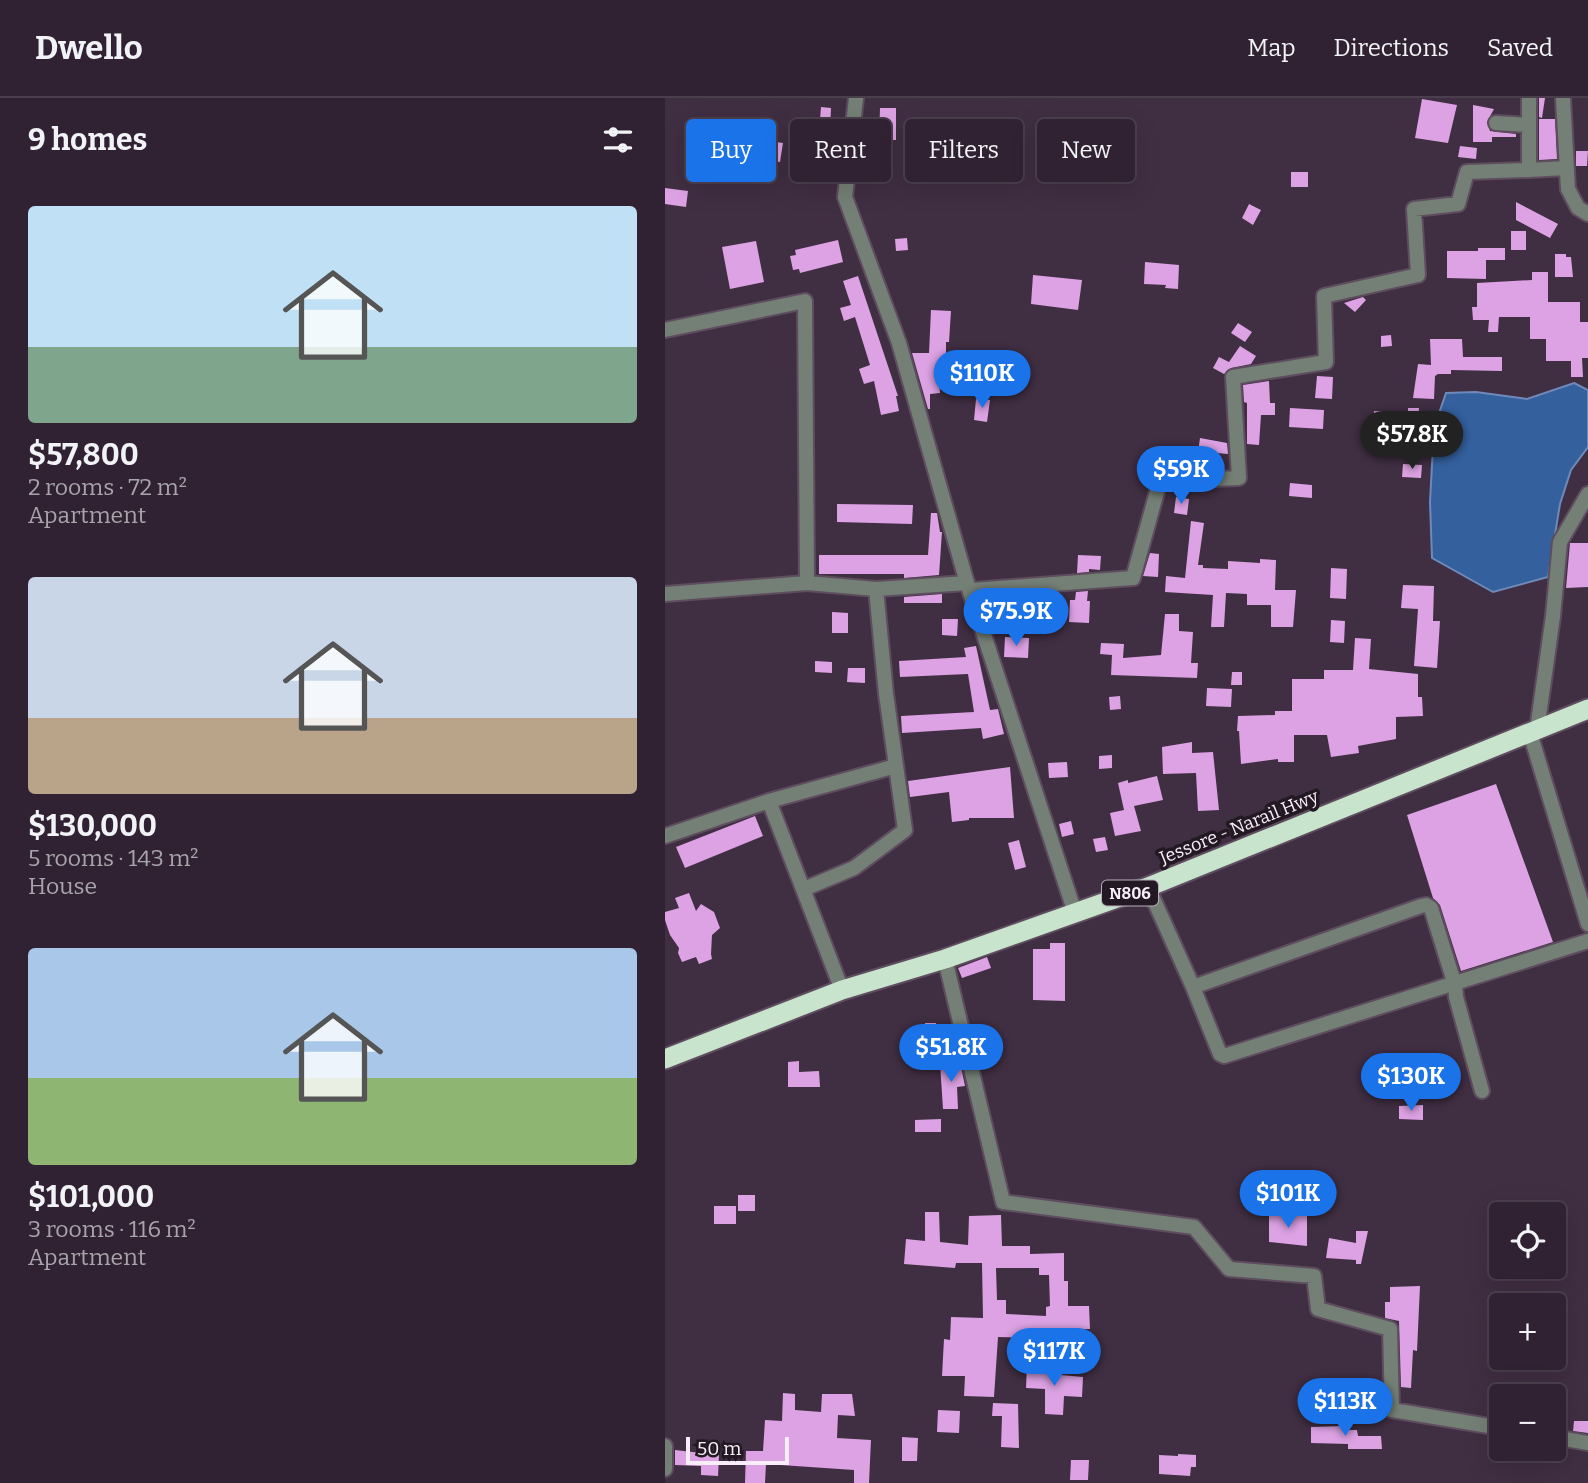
<!DOCTYPE html>
<html lang="en">
<head>
<meta charset="utf-8">
<style>
  body { margin:0; font-family:Bitter,serif; background:#3c2f3e; color:#f1f3f6; height:100vh; display:flex; flex-direction:column; font-size:26px; white-space:nowrap }
  * { box-sizing:border-box; margin:0 }
  p { font-size:23px; color:#a8a4ac }
  .icon { flex:none; width:38px; height:38px; fill:none; stroke:currentColor; stroke-width:2; stroke-linecap:round; stroke-linejoin:round }
  .map { position:relative; flex:1; overflow:hidden }
  .side { display:flex; flex-direction:column; background:#302232; width:665px }
  .side>* { flex:none }
  .hud { position:absolute; left:21px; top:21px; width:665px; height:63px; display:flex; gap:14px }
  .tools { position:absolute; left:824px; top:1104px; display:grid; gap:14px }
  .tools a { display:grid; place-items:center; width:77px; height:77px; border-radius:7px; background:#302232; box-shadow:0 7px 28px #0002,0 0 0 2px #4b3f4d; font-size:35px }
  .scale { position:absolute; left:21px; bottom:18px; width:103px; box-sizing:border-box; padding-left:7px; border:4px solid #f9edfa; border-top:0; font-size:19px; line-height:24px; white-space:nowrap; color:#f9edfa; -webkit-text-stroke:5px #221923; paint-order:stroke }
  .price { position:absolute; translate:-50% -60px; padding:0 16px; border-radius:24px; background:#1a73e8; color:#fff; font-size:23px; line-height:46px; filter:drop-shadow(0 2px 4px #0008) }
  .price::after { content:''; position:absolute; left:50%; top:42px; width:21px; height:16px; margin-left:-10px; background:inherit; clip-path:polygon(0 0,100% 0,50% 100%) }
  .price.selected { background:#222; color:#fff }
  ul { padding:0; list-style:none }
  li { display:grid; align-content:center; gap:14px; height:371px; padding:0 28px }
  li span { display:grid; place-items:center; height:217px; border-radius:7px; color:#555 }
  li>.icon { margin-inline-start:auto }
  span .icon { width:126px; height:126px; fill:#fffc; stroke-width:1 }
  li b { font-size:30px }
  h2 { display:flex; justify-content:space-between; align-items:center; height:84px; padding:0 28px; font-size:30px }
  .pill { padding:0 24px; border-radius:7px; background:#302232; box-shadow:0 7px 28px #0002,0 0 0 2px #4b3f4d; font-size:24px; line-height:63px }
  .pill.selected { background:#1a73e8; color:#fff }
  header { display:flex; align-items:center; gap:42px; box-sizing:border-box; height:98px; padding:0 35px; background:#302232; border-bottom:2px solid #4b3f4d }
  header strong { font-size:33px }
  nav { display:flex; gap:38px; margin-inline-start:auto; font-size:24px }
  main { display:flex; flex:1; min-height:0 }
  .map>svg:first-child { display:block }
  .water { fill:#34609e; stroke:#6f8aba; stroke-width:2 }
  .building { fill:#dda2e4; fill-rule:evenodd }
  .lines { fill:none; stroke-linecap:round; stroke-linejoin:round }
  .minor-casing { stroke:#5e4d5f; stroke-width:18 }
  .highway-casing { stroke:#5e4d5f; stroke-width:23 }
  .minor { stroke:#747f75; stroke-width:14 }
  .highway { stroke:#c9e4cc; stroke-width:19 }
  .labels { text-anchor:middle; stroke-width:7; stroke-linejoin:round; paint-order:stroke }
  .shield { fill:#221923; stroke:#b8adba; stroke-width:2 }
  .shield-label { font-size:16px; font-weight:bold; fill:#f9edfa }
  .street-label { font-size:18px; fill:#f9edfa; stroke:#221923 }
</style>
</head>
<body>
<header>
<strong>Dwello</strong>
<nav><a>Map</a><a>Directions</a><a>Saved</a></nav>
</header>
<main>
<section class="side">
<h2>9 homes<svg class="icon" aria-label="filters" viewBox="0 0 24 24"><path d="M4 7h16M4 17h16"/><circle cx="9" cy="7" r="2"/><circle cx="15" cy="17" r="2"/></svg></h2>
<ul>
<li><span style="background:linear-gradient(#bfe0f5 65%,#7fa58c 0)"><svg class="icon" aria-label="home" viewBox="0 0 24 24"><path d="M3 11l9-7 9 7M6 9v11h12V9"/></svg></span><div><b>$57,800</b><p>2 rooms · 72 m²</p><p>Apartment</p></div></li>
<li><span style="background:linear-gradient(#c9d6e8 65%,#b9a48a 0)"><svg class="icon" aria-label="home" viewBox="0 0 24 24"><path d="M3 11l9-7 9 7M6 9v11h12V9"/></svg></span><div><b>$130,000</b><p>5 rooms · 143 m²</p><p>House</p></div></li>
<li><span style="background:linear-gradient(#a9c7e8 60%,#8fb573 0)"><svg class="icon" aria-label="home" viewBox="0 0 24 24"><path d="M3 11l9-7 9 7M6 9v11h12V9"/></svg></span><div><b>$101,000</b><p>3 rooms · 116 m²</p><p>Apartment</p></div></li>
</ul>
</section>
<div class="map">
<svg width="923" height="1385" viewBox="0 0 923 1385">
  <rect width="100%" height="100%" fill="#402e42"/>
  <!-- water -->
  <path class="water" d="M 909,285 L 923,292 L 923,349 L 906,372 L 895,406 L 883,479 L 828,494 L 767,460 L 765,404 L 769,330 L 781,295 L 811,294 L 862,301 Z"/>
  <!-- building -->
  <path class="building" d="M 874,0 L 880,0 L 877,20 L 874,19 Z
    M 757,1 L 792,7 L 783,45 L 750,40 Z
    M 808,7 L 829,11 L 822,24 L 825,33 L 851,36 L 851,39 L 827,39 L 827,44 L 808,44 Z
    M 156,9 L 166,10 L 165,35 L 154,35 Z
    M 215,10 L 231,10 L 231,42 L 214,42 Z
    M 874,21 L 890,21 L 892,61 L 874,62 Z
    M 169,26 L 178,27 L 177,39 L 168,38 Z
    M 96,42 L 118,45 L 115,64 L 108,63 L 106,75 L 91,75 Z
    M 795,48 L 812,50 L 811,61 L 793,59 Z
    M 911,53 L 923,53 L 922,68 L 911,68 Z
    M 626,74 L 643,74 L 643,89 L 626,89 Z
    M 0,90 L 23,93 L 21,109 L 0,106 Z
    M 851,104 L 893,126 L 885,140 L 851,122 Z
    M 584,106 L 596,112 L 588,127 L 577,120 Z
    M 846,133 L 861,133 L 861,152 L 846,152 Z
    M 242,140 L 243,152 L 231,153 L 230,141 Z
    M 173,142 L 178,164 L 135,175 L 134,171 L 128,172 L 125,158 L 131,157 L 130,152 Z
    M 91,143 L 99,184 L 65,191 L 57,149 Z
    M 813,150 L 840,150 L 840,162 L 821,162 L 821,181 L 782,180 L 782,153 L 813,153 Z
    M 890,156 L 901,156 L 901,159 L 906,159 L 908,179 L 890,179 Z
    M 480,164 L 514,167 L 513,191 L 500,190 L 501,187 L 479,186 Z
    M 867,174 L 883,174 L 883,204 L 915,204 L 915,224 L 923,224 L 923,260 L 917,260 L 918,279 L 906,279 L 906,263 L 881,263 L 881,241 L 865,241 L 865,219 L 834,219 L 833,234 L 823,234 L 824,222 L 808,222 L 807,209 L 812,209 L 812,185 L 867,182 Z
    M 368,177 L 417,182 L 413,212 L 366,206 Z
    M 193,178 L 233,298 L 231,298 L 234,313 L 216,317 L 209,283 L 199,286 L 194,271 L 205,267 L 190,219 L 179,223 L 175,210 L 186,207 L 178,183 Z
    M 698,199 L 701,202 L 690,214 L 679,205 Z
    M 266,212 L 286,213 L 284,244 L 281,244 L 281,269 L 273,269 L 275,295 L 265,296 L 265,311 L 263,311 L 247,255 L 264,255 Z
    M 573,225 L 587,234 L 580,244 L 566,235 Z
    M 726,237 L 727,248 L 716,249 L 716,238 Z
    M 765,241 L 797,241 L 798,259 L 837,259 L 837,273 L 786,272 L 786,276 L 773,276 L 770,278 L 769,301 L 748,300 L 753,266 L 766,267 Z
    M 575,248 L 591,258 L 586,266 L 566,270 L 559,276 L 548,270 L 554,259 L 564,264 Z
    M 652,278 L 668,279 L 667,301 L 650,300 Z
    M 604,283 L 605,305 L 610,305 L 610,317 L 596,317 L 594,347 L 582,346 L 582,305 L 579,304 L 578,287 Z
    M 311,301 L 325,302 L 322,324 L 309,322 Z
    M 625,310 L 659,312 L 658,331 L 624,329 Z
    M 743,310 L 754,310 L 753,329 L 708,327 L 709,313 L 743,315 Z
    M 535,340 L 562,345 L 563,356 L 552,355 L 550,371 L 535,372 L 535,370 L 514,367 L 516,353 L 533,355 Z
    M 738,366 L 757,367 L 756,380 L 737,379 Z
    M 625,385 L 647,387 L 647,400 L 624,398 Z
    M 511,399 L 524,401 L 522,417 L 509,415 Z
    M 172,406 L 248,407 L 247,426 L 172,424 Z
    M 266,415 L 272,415 L 275,434 L 277,434 L 274,477 L 239,480 L 239,476 L 154,476 L 154,457 L 263,457 Z
    M 526,423 L 539,425 L 533,467 L 538,467 L 538,470 L 563,471 L 563,463 L 595,465 L 595,461 L 611,462 L 610,492 L 631,492 L 628,529 L 606,529 L 606,507 L 582,507 L 582,496 L 561,495 L 559,529 L 546,529 L 548,497 L 500,494 L 501,478 L 520,480 Z
    M 905,445 L 923,445 L 923,489 L 901,490 Z
    M 485,455 L 494,456 L 493,479 L 478,478 Z
    M 413,457 L 436,458 L 435,472 L 424,471 L 424,474 L 412,475 Z
    M 666,470 L 682,471 L 681,501 L 665,500 Z
    M 738,487 L 769,488 L 768,523 L 775,523 L 772,570 L 749,568 L 753,511 L 736,510 Z
    M 423,493 L 422,503 L 425,503 L 424,525 L 404,524 L 405,502 L 410,502 L 411,494 Z
    M 277,496 L 277,505 L 239,505 L 239,499 Z
    M 363,498 L 382,499 L 381,515 L 325,512 L 325,500 Z
    M 167,514 L 183,515 L 183,535 L 167,535 Z
    M 500,516 L 514,516 L 514,533 L 528,534 L 526,565 L 533,565 L 532,580 L 446,577 L 447,557 L 435,556 L 436,545 L 459,546 L 458,560 L 496,557 Z
    M 277,521 L 293,521 L 292,538 L 277,537 Z
    M 666,522 L 680,523 L 679,545 L 665,544 Z
    M 340,539 L 364,540 L 363,560 L 339,559 Z
    M 690,540 L 706,541 L 704,571 L 753,576 L 753,599 L 757,599 L 758,618 L 731,619 L 731,641 L 693,648 L 694,655 L 666,659 L 662,637 L 629,637 L 629,664 L 613,664 L 613,661 L 576,666 L 574,633 L 572,633 L 573,618 L 610,617 L 610,613 L 627,613 L 627,581 L 659,581 L 659,572 L 688,572 Z
    M 311,548 L 325,612 L 333,611 L 339,636 L 318,641 L 316,630 L 237,635 L 236,618 L 309,614 L 303,576 L 235,579 L 234,563 L 301,559 L 299,550 Z
    M 150,563 L 167,564 L 167,575 L 150,574 Z
    M 183,570 L 200,570 L 200,585 L 182,584 Z
    M 567,574 L 577,574 L 577,587 L 566,587 Z
    M 542,590 L 567,591 L 566,609 L 541,608 Z
    M 455,598 L 456,611 L 445,612 L 444,599 Z
    M 527,644 L 527,655 L 548,654 L 554,712 L 533,713 L 531,675 L 498,676 L 497,649 Z
    M 447,657 L 447,670 L 434,671 L 434,658 Z
    M 402,664 L 403,679 L 384,680 L 383,665 Z
    M 345,669 L 349,720 L 304,720 L 304,722 L 287,724 L 284,694 L 245,699 L 243,683 Z
    M 492,678 L 498,702 L 469,708 L 476,733 L 450,738 L 445,715 L 459,712 L 453,685 L 463,682 L 463,685 Z
    M 831,686 L 888,844 L 796,873 L 775,807 L 768,800 L 742,717 Z
    M 90,718 L 98,738 L 20,770 L 11,749 Z
    M 406,723 L 409,736 L 397,739 L 394,726 Z
    M 440,739 L 443,752 L 431,754 L 428,741 Z
    M 354,742 L 361,769 L 350,772 L 343,745 Z
    M 24,795 L 31,813 L 36,806 L 49,814 L 55,830 L 47,837 L 46,856 L 47,861 L 34,866 L 31,859 L 17,864 L 13,855 L 14,850 L 5,837 L 0,822 L 0,814 L 14,810 L 10,800 Z
    M 385,845 L 400,845 L 400,903 L 368,902 L 368,851 L 385,851 Z
    M 322,859 L 326,870 L 297,880 L 293,870 Z
    M 260,925 L 271,925 L 271,938 L 260,938 Z
    M 239,939 L 263,939 L 263,953 L 239,959 Z
    M 134,963 L 134,974 L 154,973 L 155,989 L 123,989 L 123,964 Z
    M 295,964 L 300,988 L 292,989 L 293,1011 L 278,1011 L 275,965 Z
    M 758,1007 L 758,1022 L 734,1021 L 734,1008 Z
    M 276,1021 L 276,1034 L 250,1034 L 250,1022 Z
    M 73,1097 L 90,1097 L 90,1113 L 73,1113 Z
    M 49,1108 L 71,1108 L 71,1126 L 49,1126 Z
    M 260,1114 L 274,1114 L 275,1144 L 303,1147 L 304,1118 L 336,1117 L 337,1148 L 365,1148 L 365,1156 L 399,1155 L 399,1183 L 403,1183 L 403,1208 L 424,1208 L 425,1231 L 371,1231 L 371,1240 L 333,1239 L 329,1299 L 299,1298 L 300,1278 L 277,1278 L 279,1241 L 285,1242 L 286,1219 L 318,1220 L 317,1165 L 291,1165 L 290,1170 L 239,1166 L 241,1141 L 260,1143 ZM 331,1170 L 374,1170 L 374,1177 L 384,1177 L 385,1208 L 381,1209 L 381,1218 L 341,1216 L 341,1202 L 332,1202 Z
    M 604,1118 L 642,1118 L 642,1148 L 604,1144 Z
    M 691,1133 L 703,1133 L 696,1166 L 691,1166 L 691,1162 L 661,1160 L 664,1140 L 691,1145 Z
    M 755,1188 L 752,1253 L 748,1252 L 746,1290 L 736,1289 L 734,1223 L 720,1220 L 720,1204 L 725,1204 L 725,1189 Z
    M 362,1266 L 374,1266 L 374,1275 L 418,1279 L 417,1299 L 399,1298 L 398,1317 L 380,1316 L 380,1291 L 361,1290 Z
    M 118,1295 L 130,1296 L 130,1312 L 156,1314 L 157,1296 L 187,1296 L 190,1318 L 173,1317 L 172,1340 L 206,1342 L 204,1385 L 189,1385 L 189,1372 L 101,1366 L 100,1385 L 80,1385 L 81,1353 L 98,1353 L 100,1322 L 117,1323 Z
    M 328,1305 L 353,1306 L 354,1350 L 336,1349 L 337,1318 L 327,1318 Z
    M 273,1312 L 295,1313 L 294,1335 L 272,1334 Z
    M 909,1323 L 923,1323 L 923,1335 L 908,1333 Z
    M 677,1328 L 677,1332 L 692,1332 L 693,1338 L 716,1338 L 717,1351 L 683,1351 L 683,1346 L 646,1345 L 646,1329 Z
    M 237,1339 L 253,1340 L 252,1363 L 237,1363 Z
    M 10,1352 L 54,1357 L 53,1378 L 36,1377 L 36,1368 L 10,1367 Z
    M 513,1356 L 531,1357 L 531,1369 L 526,1369 L 525,1378 L 494,1376 L 494,1357 L 513,1358 Z
    M 406,1362 L 424,1362 L 423,1382 L 405,1382 Z"/>
  <g class="lines">
    <!-- minor casing -->
    <g class="minor-casing">
      <path id="minor" d="M 191,0 L 180,99 L 234,245 L 302,485 L 410,815
        M 864,0 L 864,72 L 900,70
        M 898,0 L 903,91 L 913,110 L 923,116
        M 831,25 L 863,27
        M 0,232 L 140,203 L 142,485 L 211,491 L 221,596 L 240,732 L 189,770 L 139,791
        M 211,491 L 302,485
        M 308,492 L 468,480 L 495,383 L 574,380 L 568,279 L 661,264 L 659,198 L 753,177 L 749,111 L 793,106 L 802,74 L 864,72
        M 0,496 L 142,485
        M 872,632 L 888,518 L 895,444 L 923,396
        M 865,635 L 923,826
        M 104,703 L 231,668
        M 0,738 L 104,703 L 177,892
        M 483,789 L 528,889 L 756,808 L 761,807 L 766,810 L 790,887 L 791,899 L 817,993
        M 280,861 L 338,1104 L 529,1129 L 564,1171 L 649,1178 L 653,1211 L 725,1231 L 727,1312 L 836,1330
        M 528,889 L 555,956 L 559,958 L 923,843
        M 889,1339 L 923,1345
        M 0,1348 L 0,1371"/>
    </g>
    <!-- highway casing -->
    <g class="highway-casing">
      <path id="highway" d="M 0,961 L 177,892 L 280,861 L 483,789 L 923,611"/>
    </g>
    <!-- minor -->
    <use href="#minor" class="minor"/>
    <!-- highway -->
    <use href="#highway" class="highway"/>
  </g>
  <g class="labels">
    <!-- shield labels -->
    <rect class="shield" x="437" y="782.5" width="56" height="25" rx="5"/>
    <g class="shield-label">
      <text x="465" y="801">N806</text>
    </g>
    <!-- street labels -->
    <g class="street-label">
      <text transform="translate(574 729) rotate(-22)" y="6">Jessore - Narail Hwy</text>
    </g>
  </g>
</svg>
<div class="tools">
<a><svg class="icon" aria-label="locate" viewBox="0 0 24 24"><circle cx="12" cy="12" r="6"/><path d="M12 2v4M12 18v4M2 12h4M18 12h4"/></svg></a>
<a>+</a>
<a>−</a>
</div>
<div class="scale">50 m</div>
<b class="price" style="left:317px;top:312px">$110K</b>
<b class="price selected" style="left:747px;top:373px">$57.8K</b>
<b class="price" style="left:516px;top:408px">$59K</b>
<b class="price" style="left:351px;top:550px">$75.9K</b>
<b class="price" style="left:286px;top:986px">$51.8K</b>
<b class="price" style="left:746px;top:1015px">$130K</b>
<b class="price" style="left:623px;top:1132px">$101K</b>
<b class="price" style="left:389px;top:1290px">$117K</b>
<b class="price" style="left:680px;top:1340px">$113K</b>
<div class="hud">
<a class="pill selected">Buy</a>
<a class="pill">Rent</a>
<a class="pill">Filters</a>
<a class="pill">New</a>
</div>
</div>
</main>
</body>
</html>
